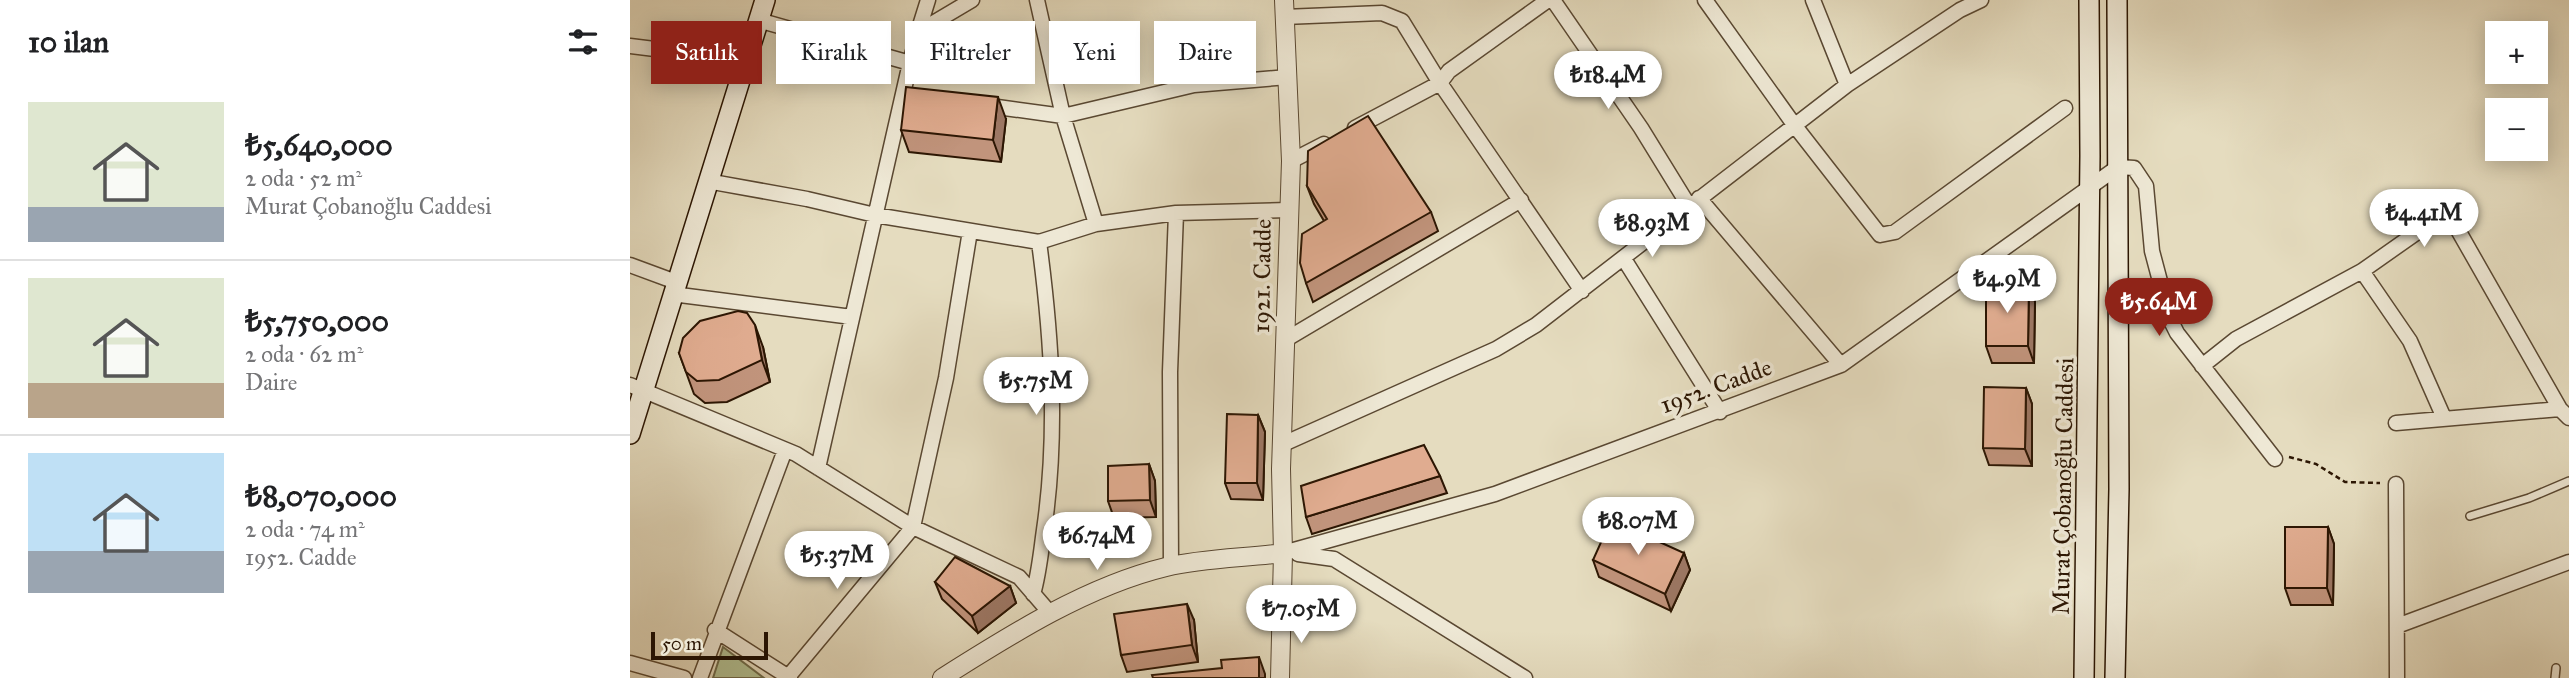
<!DOCTYPE html>
<html lang="tr">
<head>
<meta charset="utf-8">
<style>
  body { margin:0; font-family:"IM FELL Great Primer",serif; background:#f6f6f6; color:#202124; height:100vh; display:flex; flex-direction:column; font-size:26px; white-space:nowrap }
  * { box-sizing:border-box; margin:0 }
  p { font-size:23px; color:#757577 }
  .icon { flex:none; width:38px; height:38px; fill:none; stroke:currentColor; stroke-width:2; stroke-linecap:round; stroke-linejoin:round }
  .map { position:relative; flex:1; overflow:hidden }
  .details { display:flex; flex-direction:column; background:#fff; width:630px }
  .details>* { flex:none }
  .banner { position:absolute; left:21px; top:21px; width:665px; height:63px; display:flex; gap:14px }
  .fabs { position:absolute; left:1855px; top:21px; display:grid; gap:14px }
  .fabs a { display:grid; place-items:center; width:63px; height:63px; border-radius:0px; background:#fff; box-shadow:0 4px 18px #0003; font-size:35px }
  .scale { position:absolute; left:21px; bottom:18px; width:117px; box-sizing:border-box; padding-left:7px; border:4px solid #2c1603; border-top:0; font-size:19px; line-height:24px; white-space:nowrap; color:#2c1603; -webkit-text-stroke:5px #eee8d5; paint-order:stroke }
  .price { position:absolute; translate:-50% -60px; padding:0 16px; border-radius:24px; background:#fff; color:#222; font-size:23px; line-height:46px; filter:drop-shadow(0 2px 4px #0008) }
  .price::after { content:''; position:absolute; left:50%; top:42px; width:21px; height:16px; margin-left:-10px; background:inherit; clip-path:polygon(0 0,100% 0,50% 100%) }
  .price.active { background:#8f2418; color:#fff }
  ul { padding:0; list-style:none }
  li { display:flex; align-items:center; gap:21px; height:175px; padding:0 28px }
  li+li { border-top:2px solid #e0e0e0 }
  li span { display:grid; place-items:center; flex:none; width:196px; height:140px; border-radius:0px; color:#555 }
  li>.icon { margin-inline-start:auto }
  span .icon { width:84px; height:84px; fill:#fffc; stroke-width:1 }
  li b { font-size:30px }
  h2 { display:flex; justify-content:space-between; align-items:center; height:84px; padding:0 28px; font-size:30px }
  .chip { padding:0 24px; border-radius:0px; background:#fff; box-shadow:0 4px 18px #0003; font-size:24px; line-height:63px }
  .chip.active { background:#8f2418; color:#fff }
  main { display:flex; flex:1; min-height:0 }
  .map>svg:first-child { display:block }
  .green { fill:#b2c194; stroke:#6f6c4c; stroke-width:2 }
  .lines { fill:none; stroke-linecap:round; stroke-linejoin:round }
  .service-casing { stroke:#5a4832; stroke-width:10 }
  .minor-casing { stroke:#5a4832; stroke-width:17 }
  .tertiary-casing { stroke:#5a4832; stroke-width:20 }
  .secondary-casing { stroke:#2c1603; stroke-width:22 }
  .path { stroke:#2c1603; stroke-width:2.5; stroke-dasharray:5 3.5; stroke-linecap:butt }
  .service { stroke:#eee8d5; stroke-width:7 }
  .minor { stroke:#eee8d5; stroke-width:14 }
  .tertiary { stroke:#eee8d5; stroke-width:18 }
  .secondary { stroke:#eee8d5; stroke-width:19 }
  .wall { fill:#c1947c; stroke:#2c1603; stroke-width:2 }
  .shaded-wall { fill:#9d7865; stroke:#2c1603; stroke-width:2 }
  .building { fill:#e0ac90; stroke:#2c1603; stroke-width:2 }
  .labels { text-anchor:middle; stroke-width:7; stroke-linejoin:round; paint-order:stroke }
  .street-label { font-size:24px; fill:#2c1603; stroke:#eee8d5 }
</style>
</head>
<body>
<main>
<section class="details">
<h2>10 ilan<svg class="icon" aria-label="filters" viewBox="0 0 24 24"><path d="M4 7h16M4 17h16"/><circle cx="9" cy="7" r="2"/><circle cx="15" cy="17" r="2"/></svg></h2>
<ul>
<li><span style="background:linear-gradient(#dfe7d0 75%,#9aa5b1 0)"><svg class="icon" aria-label="home" viewBox="0 0 24 24"><path d="M3 11l9-7 9 7M6 9v11h12V9"/></svg></span><div><b>₺5,640,000</b><p>2 oda · 52 m²</p><p>Murat Çobanoğlu Caddesi</p></div></li>
<li><span style="background:linear-gradient(#dfe7d0 75%,#b9a48a 0)"><svg class="icon" aria-label="home" viewBox="0 0 24 24"><path d="M3 11l9-7 9 7M6 9v11h12V9"/></svg></span><div><b>₺5,750,000</b><p>2 oda · 62 m²</p><p>Daire</p></div></li>
<li><span style="background:linear-gradient(#bfe0f5 70%,#9aa5b1 0)"><svg class="icon" aria-label="home" viewBox="0 0 24 24"><path d="M3 11l9-7 9 7M6 9v11h12V9"/></svg></span><div><b>₺8,070,000</b><p>2 oda · 74 m²</p><p>1952. Cadde</p></div></li>
</ul>
</section>
<div class="map">
<svg width="1939" height="678" viewBox="0 0 1939 678">
  <rect width="100%" height="100%" fill="#e5dcbf"/>
  <filter id="stains"><feTurbulence type="fractalNoise" baseFrequency=".00286" numOctaves="4"/><feColorMatrix values="0 0 0 0 .2 0 0 0 0 .09 0 0 0 0 .02 0 0 0 .5 -.17"/></filter>
  <radialGradient id="worn" r=".72"><stop offset=".6" stop-color="#630" stop-opacity="0"/><stop offset="1" stop-color="#630" stop-opacity=".3"/></radialGradient>
  <!-- green -->
  <path class="green" d="M 93,647 L 134,678 L 83,678 Z"/>
  <g class="lines">
    <!-- service casing -->
    <g class="service-casing">
      <path id="service" d="M 1840,516 L 1899,498 L 1939,481
        M 1925,678 L 1926,668"/>
    </g>
    <!-- minor casing -->
    <g class="minor-casing">
      <path id="minor" d="M 407,0 L 433,116 L 466,224
        M 923,0 L 1011,128 L 1059,206
        M 1075,0 L 1165,126 L 1250,235 L 1265,232 L 1435,108
        M 1183,0 L 1217,85
        M 654,17 L 752,13 L 772,21 L 810,83 L 952,291
        M 128,20 L 280,63 L 288,32 L 342,0
        M 288,32 L 298,0
        M 0,46 L 73,55 L 112,71
        M 353,105 L 433,116 L 564,85 L 658,77
        M 725,128 L 810,83 L 819,71 L 918,0
        M 661,161 L 694,144
        M 77,181 L 177,199 L 245,215 L 409,242 L 466,224 L 546,213 L 658,210
        M 1069,198 L 1211,365
        M 994,259 L 1090,412
        M 0,265 L 46,282
        M 1732,271 L 1780,341 L 1814,418
        M 42,294 L 222,317
        M 655,340 L 891,200
        M 1572,366 L 1606,339 L 1732,271 L 1806,219 L 1815,219 L 1828,230 L 1930,409 L 1939,418
        M 0,385 L 166,454 L 283,527 L 389,577 L 420,613
        M 1766,423 L 1930,409
        M 651,445 L 866,349 L 906,325 L 1217,85 L 1330,10 L 1351,0
        M 188,468 L 280,63
        M 1766,484 L 1767,678
        M 653,553 L 865,494 L 1211,365 L 1488,167 L 1504,168 L 1516,186 L 1522,251 L 1540,319 L 1547,333 L 1645,459
        M 668,554 L 704,559 L 895,678
        M 541,566 L 540,372 L 546,213
        M 403,594 C 409,574 411,551 414,530 C 428,433 422,339 409,242
        M 1767,626 L 1939,562
        M 85,630 L 160,678
        M 0,663 L 54,678
        M 158,677 L 283,527 L 316,378 L 340,231
        M 70,678 L 155,450"/>
    </g>
    <!-- tertiary casing -->
    <g class="tertiary-casing">
      <path id="tertiary" d="M 312,678 C 380,635 457,586 536,567 C 573,558 615,558 653,553
        M 650,678 L 653,553 L 651,469 L 661,161 L 654,0"/>
    </g>
    <!-- secondary casing -->
    <g class="secondary-casing">
      <path id="secondary" d="M 0,434 L 135,0
        M 1454,678 L 1460,156 L 1459,0
        M 1485,678 L 1489,489 L 1487,0"/>
    </g>
    <!-- path -->
    <path class="path" d="M 1659,457 L 1686,464 L 1715,482 L 1750,483"/>
    <!-- service -->
    <use href="#service" class="service"/>
    <!-- minor -->
    <use href="#minor" class="minor"/>
    <!-- tertiary -->
    <use href="#tertiary" class="tertiary"/>
    <!-- secondary -->
    <use href="#secondary" class="secondary"/>
  </g>
  <!-- wall -->
  <path class="wall" d="M 376,119 L 371,162 L 279,152 L 271,130 Z
    M 677,186 L 801,212 L 808,231 L 683,302 L 676,283 L 694,221 L 684,204 Z
    M 1399,285 L 1405,302 L 1404,363 L 1362,363 L 1356,346 Z
    M 133,347 L 140,382 L 97,402 L 75,403 L 64,394 L 49,353 Z
    M 1396,388 L 1402,404 L 1402,466 L 1359,465 L 1353,448 Z
    M 628,415 L 635,432 L 633,500 L 601,499 L 595,483 Z
    M 519,464 L 525,481 L 526,517 L 484,518 L 478,501 Z
    M 810,476 L 817,493 L 682,534 L 676,517 Z
    M 1698,527 L 1704,544 L 1703,605 L 1661,605 L 1655,588 Z
    M 1054,553 L 1060,570 L 1041,611 L 969,577 L 963,560 Z
    M 305,582 L 380,586 L 386,603 L 348,633 L 312,599 Z
    M 564,620 L 568,662 L 497,672 L 491,655 Z"/>
  <!-- shaded-wall -->
  <path class="shaded-wall" d="M 368,97 L 376,119 L 371,162 L 363,140 Z
    M 1399,285 L 1405,302 L 1404,363 L 1398,346 Z
    M 125,325 L 133,347 L 140,382 L 132,360 Z
    M 1396,388 L 1402,404 L 1402,466 L 1395,449 Z
    M 628,415 L 635,432 L 633,500 L 627,483 Z
    M 519,464 L 525,481 L 526,517 L 520,500 Z
    M 1698,527 L 1704,544 L 1703,605 L 1697,588 Z
    M 1054,553 L 1060,570 L 1041,611 L 1035,594 Z
    M 380,586 L 386,603 L 348,633 L 342,616 Z
    M 557,604 L 564,620 L 568,662 L 562,645 Z
    M 629,657 L 635,674 L 635,678 L 629,678 Z"/>
  <!-- building -->
  <path class="building" d="M 276,87 L 368,97 L 363,140 L 271,130 Z
    M 738,116 L 801,212 L 676,283 L 670,263 L 672,234 L 697,219 L 677,186 L 678,151 Z
    M 1356,285 L 1399,285 L 1398,346 L 1356,346 Z
    M 108,311 L 117,313 L 125,325 L 132,360 L 89,380 L 67,381 L 56,372 L 49,353 L 53,338 L 70,321 Z
    M 1354,387 L 1396,388 L 1395,449 L 1353,448 Z
    M 597,414 L 628,415 L 627,483 L 595,483 Z
    M 794,445 L 810,476 L 676,517 L 671,486 Z
    M 519,464 L 520,500 L 478,501 L 478,466 Z
    M 981,520 L 1054,553 L 1035,594 L 963,560 Z
    M 1655,527 L 1698,527 L 1697,588 L 1655,588 Z
    M 325,557 L 380,586 L 342,616 L 305,582 Z
    M 557,604 L 562,645 L 491,655 L 484,614 Z
    M 629,657 L 629,678 L 523,678 L 522,675 L 592,668 L 591,660 Z"/>
  <g class="labels">
    <!-- street labels -->
    <g class="street-label">
      <text transform="translate(632 276) rotate(-89)" y="8">1921. Cadde</text>
      <text transform="translate(1086 386) rotate(-20)" y="8">1952. Cadde</text>
      <text transform="translate(1433 486) rotate(-89)" y="8">Murat Çobanoğlu Caddesi</text>
    </g>
  </g>
  <rect width="100%" height="100%" filter="url(#stains)"/>
  <rect width="100%" height="100%" fill="url(#worn)"/>
</svg>
<div class="fabs">
<a>+</a>
<a>−</a>
</div>
<div class="scale">50 m</div>
<b class="price" style="left:978px;top:111px">₺18.4M</b>
<b class="price" style="left:1794px;top:249px">₺4.41M</b>
<b class="price" style="left:1022px;top:259px">₺8.93M</b>
<b class="price" style="left:1377px;top:315px">₺4.9M</b>
<b class="price active" style="left:1529px;top:338px">₺5.64M</b>
<b class="price" style="left:406px;top:417px">₺5.75M</b>
<b class="price" style="left:1008px;top:557px">₺8.07M</b>
<b class="price" style="left:467px;top:572px">₺6.74M</b>
<b class="price" style="left:207px;top:591px">₺5.37M</b>
<b class="price" style="left:671px;top:645px">₺7.05M</b>
<div class="banner">
<a class="chip active">Satılık</a>
<a class="chip">Kiralık</a>
<a class="chip">Filtreler</a>
<a class="chip">Yeni</a>
<a class="chip">Daire</a>
</div>
</div>
</main>
</body>
</html>
